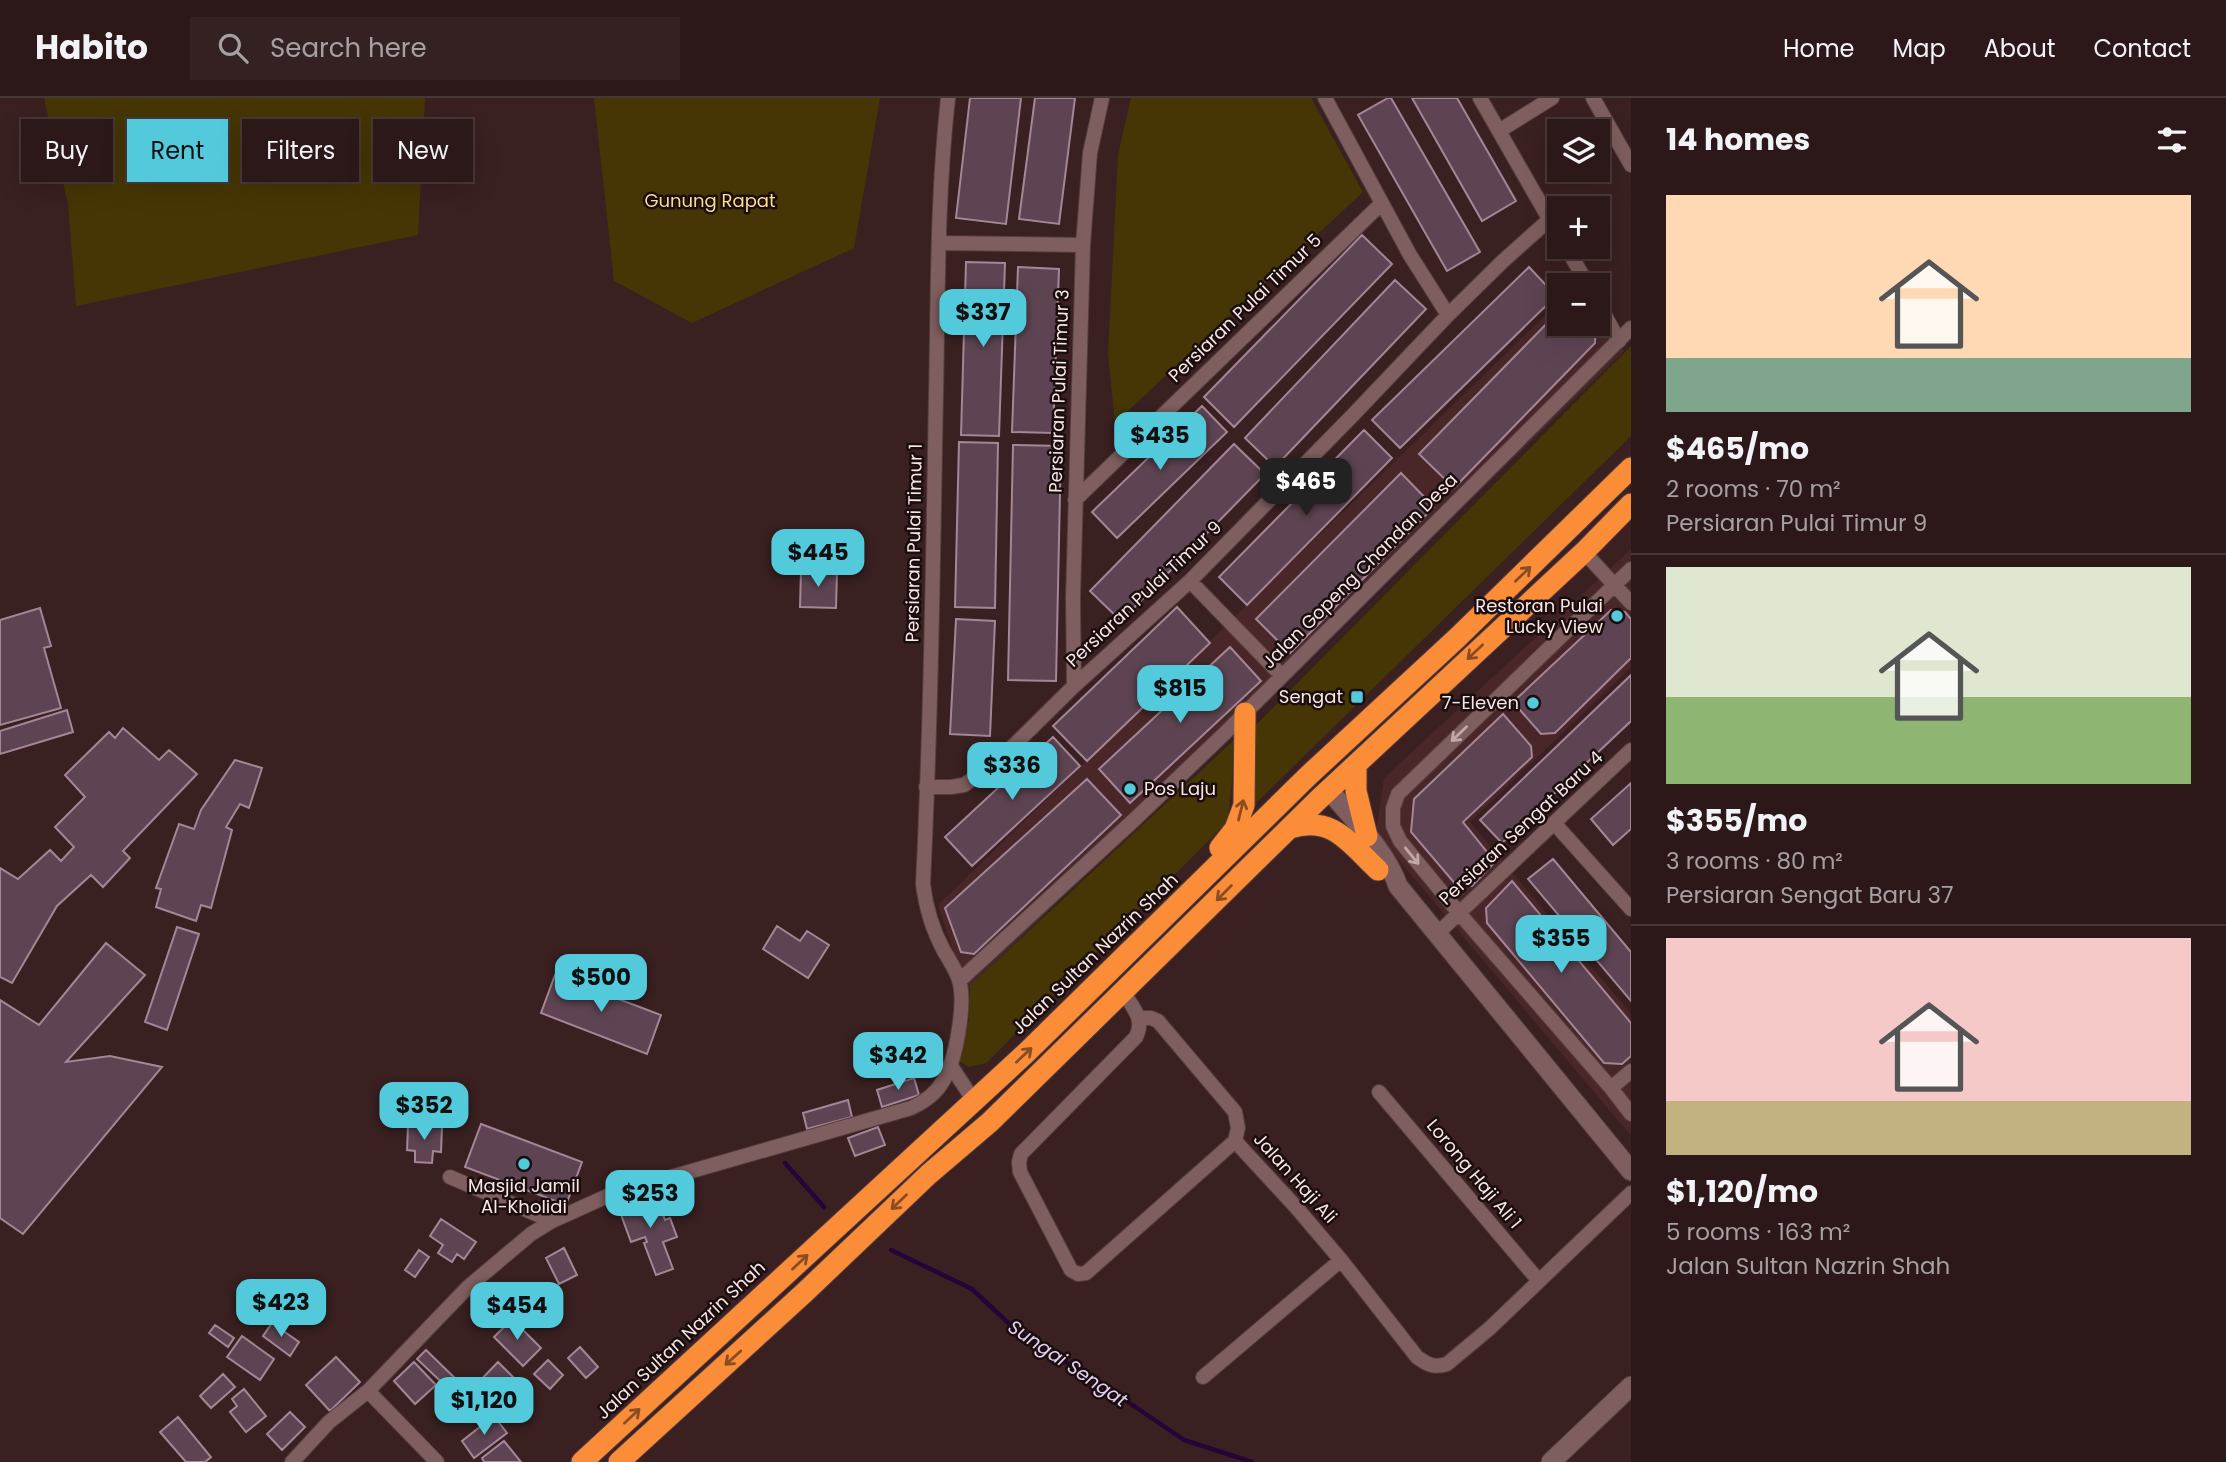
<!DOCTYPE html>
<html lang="en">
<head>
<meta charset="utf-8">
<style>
  body { margin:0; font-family:Poppins,sans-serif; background:#342121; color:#f1f3f6; height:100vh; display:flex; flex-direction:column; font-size:26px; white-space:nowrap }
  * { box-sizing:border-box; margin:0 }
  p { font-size:23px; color:#a6a0a2 }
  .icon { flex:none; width:38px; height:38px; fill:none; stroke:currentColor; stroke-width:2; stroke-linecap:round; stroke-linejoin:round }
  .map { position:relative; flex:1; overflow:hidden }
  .sheet { display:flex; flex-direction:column; background:#2c1818; width:595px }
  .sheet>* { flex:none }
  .top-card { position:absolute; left:21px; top:21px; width:665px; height:63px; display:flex; gap:14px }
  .fabs { position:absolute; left:1547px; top:21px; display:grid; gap:14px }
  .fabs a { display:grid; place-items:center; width:63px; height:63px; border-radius:0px; background:#2c1818; box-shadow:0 7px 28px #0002,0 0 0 2px #483737; font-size:35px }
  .price { position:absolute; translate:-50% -60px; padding:0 16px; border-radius:14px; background:#53cadc; color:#111; font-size:23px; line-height:46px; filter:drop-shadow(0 2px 4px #0008) }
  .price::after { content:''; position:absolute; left:50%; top:42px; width:21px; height:16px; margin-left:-10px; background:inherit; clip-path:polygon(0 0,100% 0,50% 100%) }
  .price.selected { background:#222; color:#fff }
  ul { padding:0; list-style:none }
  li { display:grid; align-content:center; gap:14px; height:371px; padding:0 35px }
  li+li { border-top:2px solid #483737 }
  li span { display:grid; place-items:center; height:217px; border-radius:0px; color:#555 }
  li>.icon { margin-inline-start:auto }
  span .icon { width:126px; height:126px; fill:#fffc; stroke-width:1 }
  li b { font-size:30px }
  h2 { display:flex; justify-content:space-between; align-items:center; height:84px; padding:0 35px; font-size:30px }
  .chip { padding:0 24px; border-radius:0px; background:#2c1818; box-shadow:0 7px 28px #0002,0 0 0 2px #483737; font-size:24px; line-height:63px }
  .chip.selected { background:#53cadc; color:#111 }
  header { display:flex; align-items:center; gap:42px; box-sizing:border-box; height:98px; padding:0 35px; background:#2c1818; border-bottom:2px solid #483737 }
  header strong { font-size:33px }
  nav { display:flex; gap:38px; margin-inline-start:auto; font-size:24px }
  .search { width:490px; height:63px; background:#342121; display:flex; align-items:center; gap:18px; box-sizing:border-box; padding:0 24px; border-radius:0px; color:#a6a0a2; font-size:26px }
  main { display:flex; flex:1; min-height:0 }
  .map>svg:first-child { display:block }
  .built { fill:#492728 }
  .green { fill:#463605 }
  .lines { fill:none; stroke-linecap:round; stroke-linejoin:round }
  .stream { stroke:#28033a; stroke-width:4.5 }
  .building { fill:#5e4452; stroke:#a48696; stroke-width:2 }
  .street-casing { stroke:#543d3e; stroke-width:16 }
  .secondary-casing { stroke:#543d3e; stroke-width:21 }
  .highway-casing { stroke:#543d3e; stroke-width:23 }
  .street { stroke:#7e5e5e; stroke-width:14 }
  .secondary { stroke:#7e5e5e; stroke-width:19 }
  .highway { stroke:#fc8d38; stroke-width:21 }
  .oneway { stroke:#8a4d22 }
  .oneway2 { stroke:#c2a9a8 }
  .poi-dot { fill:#53cadc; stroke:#190d0d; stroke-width:2.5 }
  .labels { text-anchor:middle; stroke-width:5; stroke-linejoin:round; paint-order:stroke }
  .park-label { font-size:18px; fill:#fddc8e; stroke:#190d0d }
  .street-label { font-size:18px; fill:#f9e6e5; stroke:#190d0d }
  .poi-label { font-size:18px; fill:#f9e6e5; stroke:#190d0d; text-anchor:end }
  .water-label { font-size:19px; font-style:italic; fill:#e5d0f3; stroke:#190d0d }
</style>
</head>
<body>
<header>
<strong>Habito</strong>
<div class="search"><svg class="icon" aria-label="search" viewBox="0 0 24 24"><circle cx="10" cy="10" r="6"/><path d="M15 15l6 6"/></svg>Search here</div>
<nav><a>Home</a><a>Map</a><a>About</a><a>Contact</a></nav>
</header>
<main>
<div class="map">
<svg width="1631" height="1364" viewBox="0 0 1631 1364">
  <rect width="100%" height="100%" fill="#3a2020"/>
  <!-- built -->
  <path class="built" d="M 1598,196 L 1624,253 L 966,893 L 938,807 L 1559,204 L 1559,226 L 1598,226 Z
    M 1631,451 L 1631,569 L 1470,724 L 1631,916 L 1631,1038 L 1376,735 L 1384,680 Z"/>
  <!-- green -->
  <path class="green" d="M 44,0 L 425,0 L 418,137 L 76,208 L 68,106 Z
    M 594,0 L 880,0 L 854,150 L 692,225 L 614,183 Z
    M 1131,0 L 1311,0 L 1363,94 L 1115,325 L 1108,256 L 1118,57 Z
    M 1631,248 L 1631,338 L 1252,709 L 1253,630 Z
    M 1236,640 L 1228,723 L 986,965 L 969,969 L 958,962 L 969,922 L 970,888 Z"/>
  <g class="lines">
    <!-- stream -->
    <path class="stream" d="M 785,1065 L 824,1109
      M 891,1152 L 972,1191 L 1021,1237 L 1100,1285 L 1184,1342 L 1252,1364"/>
  </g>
  <!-- building -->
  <path class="building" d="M 970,0 L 1021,0 L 1006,126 L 956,120 Z
    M 1035,0 L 1075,0 L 1059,126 L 1019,121 Z
    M 1388,0 L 1391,0 L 1480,154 L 1447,173 L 1358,17 Z
    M 1412,0 L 1457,0 L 1516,103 L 1482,123 Z
    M 1362,137 L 1392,166 L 1234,329 L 1204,299 Z
    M 966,164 L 1005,165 L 999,338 L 961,337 Z
    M 1018,169 L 1059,171 L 1053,335 L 1012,334 Z
    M 1529,169 L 1556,198 L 1400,350 L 1372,322 Z
    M 1395,182 L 1426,211 L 1275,369 L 1245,340 Z
    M 1559,213 L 1559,226 L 1596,226 L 1595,245 L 1454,390 L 1419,356 Z
    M 1202,308 L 1227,334 L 1117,440 L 1092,414 Z
    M 1364,332 L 1392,360 L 1247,507 L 1219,479 Z
    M 959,344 L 998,345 L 995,510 L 955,509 Z
    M 1234,346 L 1265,376 L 1121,523 L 1090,493 Z
    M 1013,347 L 1061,348 L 1056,583 L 1008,582 Z
    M 1401,375 L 1434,409 L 1290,555 L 1256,521 Z
    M 801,472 L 837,473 L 836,510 L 800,509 Z
    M 1177,509 L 1210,545 L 1087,663 L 1053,628 Z
    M 40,510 L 51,548 L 44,550 L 61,610 L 0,627 L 0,522 Z
    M 1611,512 L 1625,514 L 1631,521 L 1631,560 L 1555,635 L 1541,636 L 1513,604 Z
    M 956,521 L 995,523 L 990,638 L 950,636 Z
    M 1230,549 L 1261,583 L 1130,705 L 1099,671 Z
    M 1631,577 L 1631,623 L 1502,745 L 1480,722 Z
    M 67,612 L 73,634 L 0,656 L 0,633 Z
    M 1503,616 L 1531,648 L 1532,659 L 1463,724 L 1495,764 L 1472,788 L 1457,788 L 1411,734 L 1414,701 Z
    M 123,630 L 159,662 L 169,652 L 197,676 L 123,753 L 130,760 L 103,789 L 91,777 L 57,808 L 12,885 L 0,879 L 0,770 L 18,781 L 50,752 L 61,763 L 74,749 L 55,729 L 85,699 L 65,677 L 109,634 L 115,640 Z
    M 1053,639 L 1080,668 L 972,768 L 945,739 Z
    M 235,662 L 262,670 L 249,710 L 240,706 L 226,729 L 232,732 L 211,810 L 201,807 L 196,823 L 156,809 L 161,791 L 156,790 L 179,726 L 194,731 L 201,712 Z
    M 1087,681 L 1121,717 L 974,856 L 961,854 L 945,810 Z
    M 1631,685 L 1631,731 L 1613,747 L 1591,721 Z
    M 1553,761 L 1631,854 L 1631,903 L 1528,781 Z
    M 1512,783 L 1631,925 L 1631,958 L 1622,966 L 1604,965 L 1487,825 L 1486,810 Z
    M 777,828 L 800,843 L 807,833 L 829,847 L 808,880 L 763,851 Z
    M 177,829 L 199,836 L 167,932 L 145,924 Z
    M 106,845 L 145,877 L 66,964 L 110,958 L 162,969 L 23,1136 L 0,1120 L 0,902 L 39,927 Z
    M 555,877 L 661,917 L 647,956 L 541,915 Z
    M 914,980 L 919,997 L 882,1009 L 877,992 Z
    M 848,1002 L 852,1019 L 807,1031 L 803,1015 Z
    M 481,1026 L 582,1064 L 566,1107 L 465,1069 Z
    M 408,1028 L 442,1029 L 441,1054 L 433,1053 L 432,1065 L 415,1064 L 415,1053 L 407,1052 Z
    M 878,1029 L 885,1047 L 855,1058 L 848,1040 Z
    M 656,1097 L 665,1122 L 670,1120 L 677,1139 L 663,1144 L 673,1171 L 656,1177 L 644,1145 L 647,1144 L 645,1139 L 631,1144 L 619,1111 Z
    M 441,1121 L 476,1144 L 464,1161 L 457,1156 L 452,1164 L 438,1155 L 443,1147 L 430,1138 Z
    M 564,1150 L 577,1177 L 559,1186 L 546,1160 Z
    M 419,1152 L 429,1159 L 415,1179 L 405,1172 Z
    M 512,1221 L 541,1250 L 523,1268 L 494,1239 Z
    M 272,1225 L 299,1244 L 290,1258 L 263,1238 Z
    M 215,1227 L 234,1240 L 228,1249 L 209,1235 Z
    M 242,1238 L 274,1261 L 260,1282 L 227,1259 Z
    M 580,1249 L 598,1269 L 586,1280 L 568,1260 Z
    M 426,1252 L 461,1286 L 453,1295 L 417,1261 Z
    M 336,1259 L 360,1284 L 330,1313 L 306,1287 Z
    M 548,1262 L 563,1277 L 550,1291 L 534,1276 Z
    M 414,1264 L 436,1287 L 415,1306 L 394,1283 Z
    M 498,1264 L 529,1295 L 505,1319 L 475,1288 Z
    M 223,1276 L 235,1289 L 211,1310 L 200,1298 Z
    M 244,1291 L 266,1318 L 246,1334 L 230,1314 L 237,1308 L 232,1301 Z
    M 290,1314 L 305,1329 L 282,1352 L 267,1336 Z
    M 494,1318 L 507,1335 L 474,1360 L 462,1343 Z
    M 178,1319 L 211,1359 L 205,1364 L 186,1364 L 160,1334 Z
    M 504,1343 L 521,1364 L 484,1364 L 482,1360 Z"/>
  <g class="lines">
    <!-- street casing -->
    <g class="street-casing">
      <path id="street" d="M 1325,0 L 1410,157 L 1448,217
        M 1480,0 L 1559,138
        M 1593,0 L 1631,67
        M 1499,33 L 1552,0
        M 939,145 L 1083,147
        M 1566,149 L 1588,187
        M 1598,205 L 1619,243
        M 1075,402 L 1382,105
        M 1584,454 L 1631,505
        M 1631,471 L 1398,696 L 1393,710 L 1393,728 L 1400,743 L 1459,815 L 1611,990 L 1631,1016
        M 1190,483 L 1282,578
        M 1074,588 L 1073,500 L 1083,147 L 1090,55 L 1102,0
        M 926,689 L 951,689 L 964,687 L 999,662 L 1074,588 L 1190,483 L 1353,317 L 1448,217 L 1503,163 L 1550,121
        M 1555,726 L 1631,811
        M 1438,835 L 1631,652
        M 959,883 L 1134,722 L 1225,635 L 1631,230
        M 1124,895 C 1133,910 1145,921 1136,939 L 1021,1056 L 1019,1064 L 1020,1074 L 1071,1172 L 1078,1176 L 1086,1175 L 1235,1043 L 1295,1108 L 1341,1162 L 1417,1259 C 1428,1267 1434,1270 1447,1266 L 1490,1230 L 1631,1095
        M 1139,920 L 1151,920 L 1158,923 L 1235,1014 L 1238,1030 L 1235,1043
        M 951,968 L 974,1003
        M 1611,990 L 1631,973
        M 1379,994 L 1539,1183
        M 450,1079 L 552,1123
        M 1203,1279 L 1341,1162
        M 368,1293 L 437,1364
        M 292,1364 L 329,1324 L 368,1293 L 468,1189 L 531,1136 L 552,1123 L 612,1096 L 911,1010 C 924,1004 936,996 943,983 C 956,963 966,905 959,882 C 956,872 949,862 944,853 C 932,831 926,811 923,786 C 931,623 933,460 936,297 C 938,198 937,99 948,0"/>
    </g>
    <!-- secondary casing -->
    <g class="secondary-casing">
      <path id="secondary" d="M 1329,692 C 1352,720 1387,754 1398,788 L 1631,1073
        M 1551,1364 L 1631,1288"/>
    </g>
    <!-- highway casing -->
    <g class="highway-casing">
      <path id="highway" d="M 1356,667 L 1356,693 L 1367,738
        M 1290,730 C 1333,717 1349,745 1378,772
        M 1220,750 L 1235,731 L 1244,707 L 1245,615
        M 582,1364 L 1026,955 L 1309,677 L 1457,540 L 1631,370
        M 619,1364 L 804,1195 L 929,1076 L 990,1024 L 1319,701 L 1584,454 L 1631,406"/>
    </g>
    <!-- street -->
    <use href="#street" class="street"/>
    <!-- secondary -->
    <use href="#secondary" class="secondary"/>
    <!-- highway -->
    <use href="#highway" class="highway"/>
  </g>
  <!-- one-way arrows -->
  <defs><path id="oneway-shaft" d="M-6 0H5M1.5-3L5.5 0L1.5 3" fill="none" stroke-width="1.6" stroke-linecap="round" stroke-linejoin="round" transform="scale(1.75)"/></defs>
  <g class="oneway">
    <use href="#oneway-shaft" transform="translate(1523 476) rotate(-44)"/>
    <use href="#oneway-shaft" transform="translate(1475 554) rotate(137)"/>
    <use href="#oneway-shaft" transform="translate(1241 712) rotate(-76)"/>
    <use href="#oneway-shaft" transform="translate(1224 795) rotate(135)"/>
    <use href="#oneway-shaft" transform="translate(1024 957) rotate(-43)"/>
    <use href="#oneway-shaft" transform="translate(899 1104) rotate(136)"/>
    <use href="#oneway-shaft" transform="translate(800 1164) rotate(-43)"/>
    <use href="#oneway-shaft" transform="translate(733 1260) rotate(138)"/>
    <use href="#oneway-shaft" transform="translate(632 1318) rotate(-43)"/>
  </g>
  <g class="oneway2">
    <use href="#oneway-shaft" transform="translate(1459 636) rotate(136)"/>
    <use href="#oneway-shaft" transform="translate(1412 758) rotate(51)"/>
  </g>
  <!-- markers -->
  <g class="poi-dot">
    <circle cx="1617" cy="518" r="7"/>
    <rect x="1350" y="592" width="14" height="14" rx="3.5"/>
    <circle cx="1533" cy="605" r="7"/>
    <circle cx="1130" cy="691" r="7"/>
    <circle cx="524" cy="1066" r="7"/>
  </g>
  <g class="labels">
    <!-- park labels -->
    <g class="park-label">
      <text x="710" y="109">Gunung Rapat</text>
    </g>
    <!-- street labels -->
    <g class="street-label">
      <text transform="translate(1245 210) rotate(-44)" y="6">Persiaran Pulai Timur 5</text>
      <text transform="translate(1059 293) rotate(-88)" y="6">Persiaran Pulai Timur 3</text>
      <text transform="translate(914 445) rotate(-89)" y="6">Persiaran Pulai Timur 1</text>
      <text transform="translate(1360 473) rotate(-45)" y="6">Jalan Gopeng Chandan Desa</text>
      <text transform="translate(1144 496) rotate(-43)" y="6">Persiaran Pulai Timur 9</text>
      <text transform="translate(1521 730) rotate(-43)" y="6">Persiaran Sengat Baru 4</text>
      <text transform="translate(1095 856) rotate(-44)" y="6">Jalan Sultan Nazrin Shah</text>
      <text transform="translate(1474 1076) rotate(50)" y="6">Lorong Haji Ali 1</text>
      <text transform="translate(1295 1080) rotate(48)" y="6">Jalan Haji Ali</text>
      <text transform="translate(681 1242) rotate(-43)" y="6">Jalan Sultan Nazrin Shah</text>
    </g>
    <!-- poi labels -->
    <g class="poi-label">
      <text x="1603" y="514">Restoran Pulai<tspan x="1603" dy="21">Lucky View</tspan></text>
      <text x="1343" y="605">Sengat</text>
      <text x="1519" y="611">7-Eleven</text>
      <text x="1144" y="697" text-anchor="start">Pos Laju</text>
      <text x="524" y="1094" text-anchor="middle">Masjid Jamil<tspan x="524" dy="21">Al-Kholidi</tspan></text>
    </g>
    <!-- water labels -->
    <g class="water-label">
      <text transform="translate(1068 1265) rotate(34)" y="7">Sungai Sengat</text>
    </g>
  </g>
</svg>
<div class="fabs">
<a><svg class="icon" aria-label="layers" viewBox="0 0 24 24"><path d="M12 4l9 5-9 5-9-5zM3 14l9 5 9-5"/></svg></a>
<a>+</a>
<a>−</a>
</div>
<b class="price" style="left:983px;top:251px">$337</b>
<b class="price" style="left:1160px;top:374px">$435</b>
<b class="price selected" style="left:1306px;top:420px">$465</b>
<b class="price" style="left:818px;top:491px">$445</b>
<b class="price" style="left:1180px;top:627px">$815</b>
<b class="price" style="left:1012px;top:704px">$336</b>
<b class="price" style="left:1561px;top:877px">$355</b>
<b class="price" style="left:601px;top:916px">$500</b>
<b class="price" style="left:898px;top:994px">$342</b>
<b class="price" style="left:424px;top:1044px">$352</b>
<b class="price" style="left:650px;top:1132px">$253</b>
<b class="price" style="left:281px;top:1241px">$423</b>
<b class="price" style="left:517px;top:1244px">$454</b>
<b class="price" style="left:484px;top:1339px">$1,120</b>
<div class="top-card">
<a class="chip">Buy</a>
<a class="chip selected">Rent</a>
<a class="chip">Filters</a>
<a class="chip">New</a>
</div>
</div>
<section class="sheet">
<h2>14 homes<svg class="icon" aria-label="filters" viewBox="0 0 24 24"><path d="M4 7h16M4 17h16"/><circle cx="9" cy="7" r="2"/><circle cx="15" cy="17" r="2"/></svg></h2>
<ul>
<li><span style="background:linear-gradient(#ffd9b3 75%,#7fa58c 0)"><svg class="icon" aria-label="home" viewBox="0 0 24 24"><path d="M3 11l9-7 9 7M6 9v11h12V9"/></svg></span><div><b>$465/mo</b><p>2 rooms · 70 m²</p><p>Persiaran Pulai Timur 9</p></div></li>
<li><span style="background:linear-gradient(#dfe7d0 60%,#8fb573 0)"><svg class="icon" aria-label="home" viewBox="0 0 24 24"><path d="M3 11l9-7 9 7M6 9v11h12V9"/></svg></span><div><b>$355/mo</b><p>3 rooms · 80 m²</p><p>Persiaran Sengat Baru 37</p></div></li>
<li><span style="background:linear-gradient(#f6c9c9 75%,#c2b280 0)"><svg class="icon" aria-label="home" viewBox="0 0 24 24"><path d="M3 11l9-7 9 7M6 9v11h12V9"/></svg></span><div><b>$1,120/mo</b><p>5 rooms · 163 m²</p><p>Jalan Sultan Nazrin Shah</p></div></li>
</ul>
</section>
</main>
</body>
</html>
